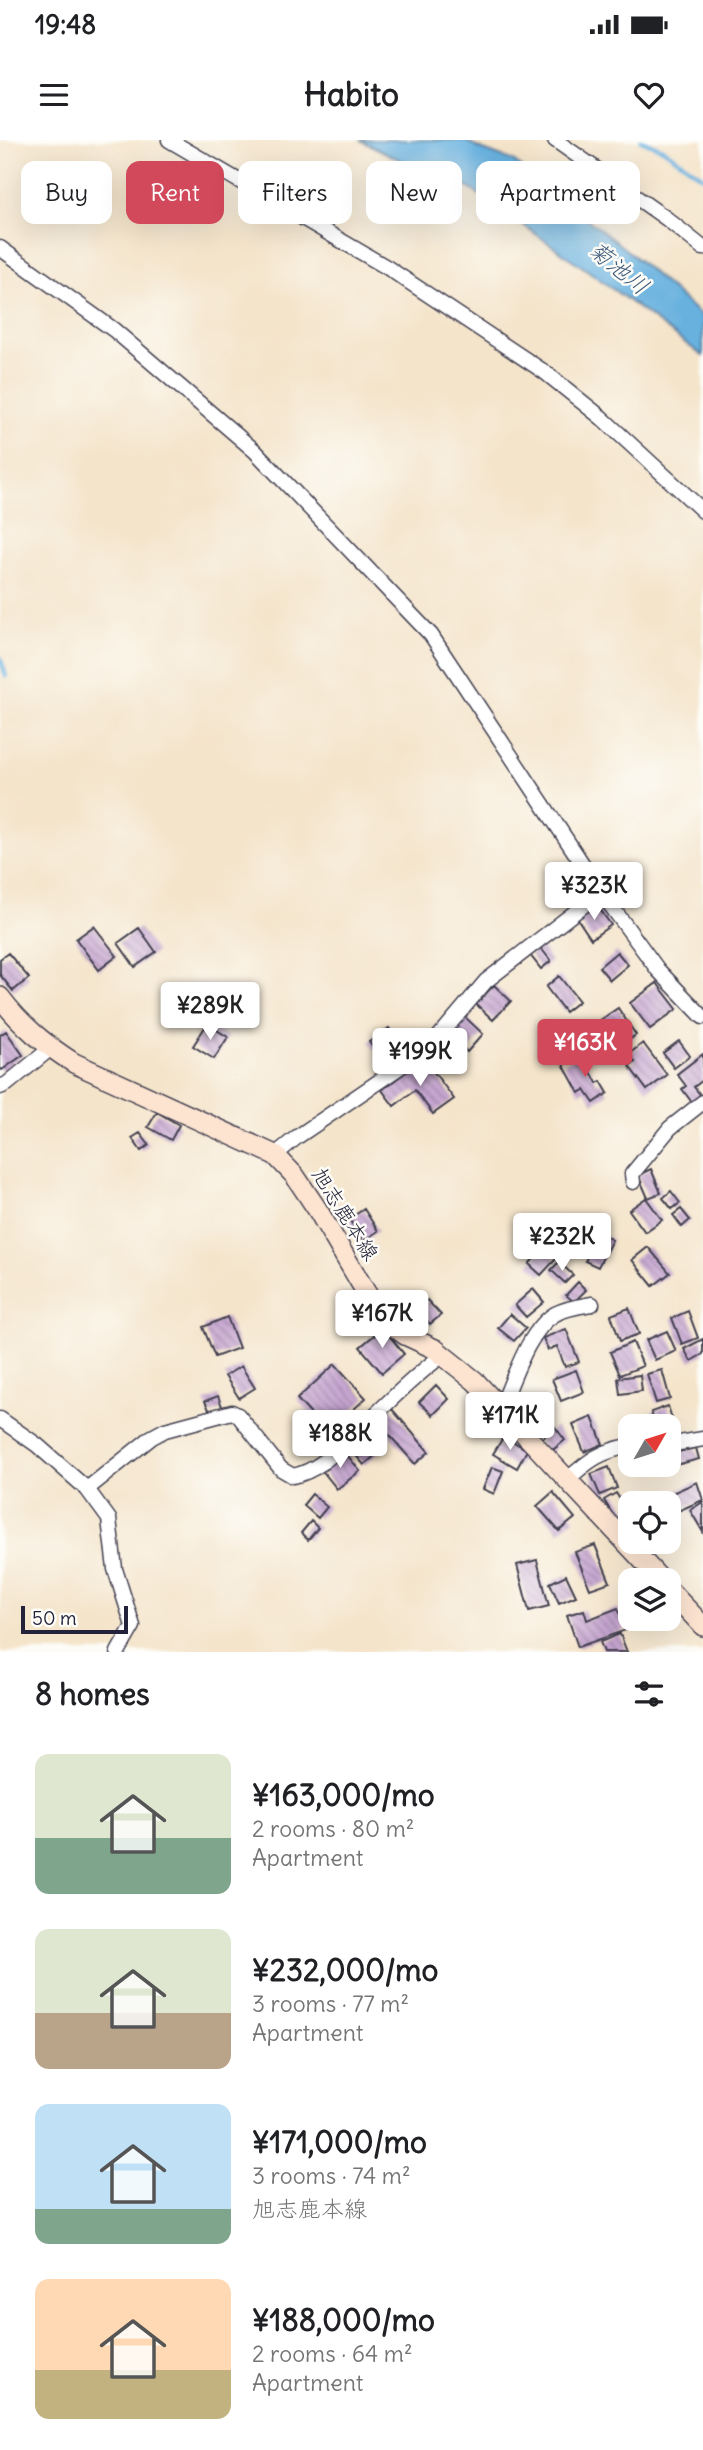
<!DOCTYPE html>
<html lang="en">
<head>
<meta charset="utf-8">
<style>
  body { margin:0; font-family:Delius,"Klee One",sans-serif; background:#f2f2f2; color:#202124; height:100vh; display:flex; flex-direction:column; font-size:26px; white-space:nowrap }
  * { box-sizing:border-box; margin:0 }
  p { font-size:23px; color:#757577 }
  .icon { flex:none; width:38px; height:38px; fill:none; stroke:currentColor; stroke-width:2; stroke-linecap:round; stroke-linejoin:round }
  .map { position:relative; height:1512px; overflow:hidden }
  .side { display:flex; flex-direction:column; background:#fff; flex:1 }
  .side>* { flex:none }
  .banner { position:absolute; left:21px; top:21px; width:662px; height:63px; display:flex; gap:14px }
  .needle { width:46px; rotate:51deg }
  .controls { position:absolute; left:618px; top:1274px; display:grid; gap:14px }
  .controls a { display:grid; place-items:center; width:63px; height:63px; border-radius:14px; background:#fff; box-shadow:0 7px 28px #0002; font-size:35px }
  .scale { position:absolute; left:21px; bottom:18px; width:107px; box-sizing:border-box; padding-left:7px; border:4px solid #22223b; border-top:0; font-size:19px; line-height:24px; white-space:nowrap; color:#22223b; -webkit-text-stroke:5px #fdfcf7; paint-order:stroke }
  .price { position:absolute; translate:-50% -60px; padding:0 16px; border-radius:7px; background:#fff; color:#222; font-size:23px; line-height:46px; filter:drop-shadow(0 2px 4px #0008) }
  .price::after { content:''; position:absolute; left:50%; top:42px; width:21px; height:16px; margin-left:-10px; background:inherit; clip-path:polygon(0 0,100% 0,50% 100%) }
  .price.on { background:#d1495b; color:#fff }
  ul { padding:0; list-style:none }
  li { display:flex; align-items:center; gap:21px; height:175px; padding:0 35px }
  li span { display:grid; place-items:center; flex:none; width:196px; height:140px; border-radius:14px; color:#555 }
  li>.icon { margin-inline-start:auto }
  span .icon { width:84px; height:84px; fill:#fffc; stroke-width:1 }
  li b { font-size:30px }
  h2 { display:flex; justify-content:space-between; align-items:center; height:84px; padding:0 35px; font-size:30px }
  .pill { padding:0 24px; border-radius:14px; background:#fff; box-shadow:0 7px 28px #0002; font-size:24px; line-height:63px }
  .pill.on { background:#d1495b; color:#fff }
  .status { display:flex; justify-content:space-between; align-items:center; height:49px; padding:0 35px; background:#fff; direction:ltr }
  .status svg { height:19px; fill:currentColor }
  header { display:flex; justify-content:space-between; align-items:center; height:91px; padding:0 35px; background:#fff; font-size:32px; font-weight:800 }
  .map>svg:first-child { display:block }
  .water { fill:#68b1df; stroke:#456a8d; stroke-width:2 }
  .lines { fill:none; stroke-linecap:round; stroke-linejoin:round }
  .stream { stroke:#68b1df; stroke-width:4.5 }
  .building { fill:url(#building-back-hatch) }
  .minor-casing { stroke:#423f50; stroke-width:17 }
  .secondary-casing { stroke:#423f50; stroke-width:22 }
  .minor { stroke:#fff; stroke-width:14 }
  .secondary { stroke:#fde4d1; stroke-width:19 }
  .labels { text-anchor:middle; stroke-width:5; stroke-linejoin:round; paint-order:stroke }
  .street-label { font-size:21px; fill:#22223b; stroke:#fdfcf7 }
  .water-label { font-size:23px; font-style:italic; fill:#3e5b7d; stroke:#fdfcf7 }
</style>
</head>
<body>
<div class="status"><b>19:48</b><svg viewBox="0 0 49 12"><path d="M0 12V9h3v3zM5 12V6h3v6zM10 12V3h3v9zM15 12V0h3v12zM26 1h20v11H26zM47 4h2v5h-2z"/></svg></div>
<header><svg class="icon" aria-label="menu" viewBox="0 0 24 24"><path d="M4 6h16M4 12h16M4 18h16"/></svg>Habito<svg class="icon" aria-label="heart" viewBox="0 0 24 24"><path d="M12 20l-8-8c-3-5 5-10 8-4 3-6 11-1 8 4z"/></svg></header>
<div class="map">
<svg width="703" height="1512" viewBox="0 0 703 1512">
  <defs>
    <pattern id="building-back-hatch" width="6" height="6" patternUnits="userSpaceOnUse" patternTransform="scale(1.75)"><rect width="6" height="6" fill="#c6a5d0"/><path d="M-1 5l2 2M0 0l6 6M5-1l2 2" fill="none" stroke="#a086aa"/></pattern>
  </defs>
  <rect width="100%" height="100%" fill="#fdfcf7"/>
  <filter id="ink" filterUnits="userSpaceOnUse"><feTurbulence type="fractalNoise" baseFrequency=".0143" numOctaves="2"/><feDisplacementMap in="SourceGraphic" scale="14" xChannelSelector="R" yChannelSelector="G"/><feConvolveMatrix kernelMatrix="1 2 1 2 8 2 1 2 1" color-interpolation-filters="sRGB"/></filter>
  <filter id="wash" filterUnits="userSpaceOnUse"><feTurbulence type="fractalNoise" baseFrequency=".00686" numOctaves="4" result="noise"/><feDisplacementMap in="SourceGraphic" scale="28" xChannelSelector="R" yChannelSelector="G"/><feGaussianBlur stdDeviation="1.57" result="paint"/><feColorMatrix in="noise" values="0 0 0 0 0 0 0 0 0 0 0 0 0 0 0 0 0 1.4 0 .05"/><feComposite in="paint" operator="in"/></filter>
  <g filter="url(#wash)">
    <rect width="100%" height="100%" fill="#f4e4ca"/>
    <!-- water -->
    <path class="water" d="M 360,0 L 465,0 L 478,8 L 513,21 L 629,112 L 703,177 L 703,216 L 587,130 L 489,61 L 459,42 L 429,34 Z"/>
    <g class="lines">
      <!-- stream -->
      <path class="stream" d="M 641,0 L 663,9 L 703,37
        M 0,517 L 6,536"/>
    </g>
    <g id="blocks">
      <!-- building -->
      <path class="building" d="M 597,765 L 611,785 L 591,799 L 577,778 Z
        M 94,786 L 117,816 L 99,830 L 76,799 Z
        M 139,788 L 156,812 L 135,827 L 118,803 Z
        M 540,807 L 551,821 L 541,829 L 530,815 Z
        M 617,812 L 628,825 L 610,840 L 599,827 Z
        M 8,813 L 29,838 L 13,851 L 0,835 L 0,819 Z
        M 559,836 L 579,861 L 565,872 L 546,847 Z
        M 657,843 L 677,869 L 650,889 L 630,863 Z
        M 494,845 L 511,861 L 493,880 L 476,864 Z
        M 618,868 L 636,895 L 617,908 L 599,881 Z
        M 464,876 L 483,894 L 467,912 L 447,893 Z
        M 207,884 L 228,897 L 214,919 L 193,906 Z
        M 389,888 L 406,911 L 386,925 L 369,902 Z
        M 6,891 L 23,915 L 2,930 L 0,928 L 0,895 Z
        M 679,901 L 690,916 L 674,928 L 663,913 Z
        M 643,903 L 667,935 L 647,950 L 629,926 L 635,922 L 629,914 Z
        M 581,914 L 597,943 L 601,941 L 608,953 L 594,963 L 585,950 L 579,953 L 563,924 Z
        M 703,914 L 703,940 L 694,947 L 703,958 L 694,965 L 682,949 L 686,946 L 677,934 Z
        M 425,920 L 454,959 L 433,974 L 415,950 L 394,966 L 382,950 L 411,928 L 412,929 Z
        M 157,972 L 179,985 L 171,1000 L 148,987 Z
        M 140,993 L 149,1005 L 141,1011 L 132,998 Z
        M 651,1029 L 661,1053 L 648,1058 L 638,1035 Z
        M 671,1051 L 680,1063 L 672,1069 L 663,1058 Z
        M 646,1058 L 662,1080 L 645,1092 L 629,1070 Z
        M 364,1069 L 378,1091 L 363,1101 L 349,1079 Z
        M 681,1069 L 690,1080 L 682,1087 L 673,1075 Z
        M 600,1093 L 612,1100 L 598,1127 L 585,1121 Z
        M 648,1107 L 670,1133 L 653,1146 L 632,1120 Z
        M 544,1108 L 556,1119 L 541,1135 L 529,1124 Z
        M 559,1122 L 573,1135 L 565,1143 L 551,1130 Z
        M 578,1142 L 586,1150 L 574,1162 L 566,1155 Z
        M 533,1149 L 544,1162 L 526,1177 L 515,1165 Z
        M 427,1160 L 441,1175 L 430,1184 L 417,1169 Z
        M 629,1168 L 639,1194 L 620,1201 L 611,1175 Z
        M 688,1171 L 698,1198 L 682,1204 L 672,1178 Z
        M 510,1174 L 526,1188 L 514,1201 L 498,1188 Z
        M 227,1177 L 239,1208 L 215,1217 L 203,1187 Z
        M 383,1188 L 404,1214 L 382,1233 L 360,1207 Z
        M 566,1189 L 579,1222 L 565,1227 L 557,1206 L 548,1210 L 543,1198 Z
        M 667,1191 L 676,1211 L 655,1220 L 646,1200 Z
        M 703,1199 L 703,1214 L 691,1221 L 684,1209 Z
        M 633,1202 L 643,1226 L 620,1235 L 610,1212 Z
        M 335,1224 L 366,1258 L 328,1293 L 297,1259 Z
        M 241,1226 L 255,1248 L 239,1258 L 225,1236 Z
        M 576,1230 L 584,1252 L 561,1261 L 552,1239 Z
        M 662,1230 L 670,1259 L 656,1263 L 647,1234 Z
        M 640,1235 L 642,1251 L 620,1254 L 618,1238 Z
        M 436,1245 L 449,1259 L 433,1275 L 419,1262 Z
        M 218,1256 L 223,1269 L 211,1274 L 205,1261 Z
        M 533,1261 L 545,1281 L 528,1291 L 516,1270 Z
        M 668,1266 L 677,1295 L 668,1298 L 668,1286 L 656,1286 L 651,1272 Z
        M 391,1268 L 429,1312 L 415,1324 L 377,1281 Z
        M 592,1277 L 603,1304 L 584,1312 L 573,1285 Z
        M 555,1287 L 565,1300 L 549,1313 L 539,1301 Z
        M 362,1295 L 378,1313 L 364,1325 L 349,1307 Z
        M 504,1296 L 527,1310 L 517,1328 L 493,1314 Z
        M 696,1308 L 699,1319 L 672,1326 L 669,1314 Z
        M 344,1311 L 360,1331 L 337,1349 L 321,1329 Z
        M 492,1327 L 503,1331 L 494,1354 L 483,1349 Z
        M 609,1327 L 617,1348 L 600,1355 L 591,1334 Z
        M 697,1342 L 703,1360 L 671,1374 L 668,1363 L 666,1363 L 663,1357 Z
        M 553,1352 L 575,1378 L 559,1391 L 537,1366 Z
        M 616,1353 L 630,1375 L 630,1379 L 619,1385 L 604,1360 Z
        M 312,1354 L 327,1367 L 318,1378 L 303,1365 Z
        M 703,1362 L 703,1392 L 690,1370 Z
        M 311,1381 L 318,1388 L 308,1400 L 301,1393 Z
        M 595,1405 L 610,1442 L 590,1449 L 575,1412 Z
        M 537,1420 L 549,1466 L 529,1471 L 517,1425 Z
        M 566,1435 L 576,1456 L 559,1463 L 550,1443 Z
        M 618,1468 L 626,1490 L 578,1507 L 567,1475 L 584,1470 L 587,1480 Z
        M 620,1494 L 627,1512 L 604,1512 L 600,1502 Z"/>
    </g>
  </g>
  <g filter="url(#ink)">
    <use href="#blocks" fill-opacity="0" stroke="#423f50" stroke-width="2"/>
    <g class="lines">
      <!-- minor casing -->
      <g class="minor-casing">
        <path id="minor" d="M 169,0 L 388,128 L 546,233 L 602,278 L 703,371
          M 555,0 L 667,79 L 703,108
          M 0,108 L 114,190 L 255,311 L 431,495 L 601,752
          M 0,947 L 7,944 L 51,908
          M 275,1015 L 297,997 L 431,906 L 486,841 L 601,752 L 658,830 L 703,877
          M 633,1042 L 632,1034 L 670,988 L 703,962
          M 500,1270 C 513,1241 528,1190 555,1174 C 566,1168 580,1166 592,1164
          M 0,1279 L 37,1305 L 87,1349 L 152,1297 L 165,1290 L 232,1272 L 238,1275 L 281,1329 L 293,1336 C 317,1331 333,1314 350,1298 C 381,1271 409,1239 443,1215
          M 668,1305 L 703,1299
          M 567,1340 C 589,1320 601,1311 630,1306
          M 87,1349 L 109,1379 L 115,1429 L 133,1486 L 118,1512"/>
      </g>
      <!-- secondary casing -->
      <g class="secondary-casing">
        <path id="secondary" d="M 0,857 C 21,885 44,904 74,923 L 275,1015 L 295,1036 L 317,1069 L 367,1154 L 388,1182 L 405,1195 L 435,1209 L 475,1241 L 661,1440
          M 668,1449 L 703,1486"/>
      </g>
      <!-- minor -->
      <use href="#minor" class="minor"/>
      <!-- secondary -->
      <use href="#secondary" class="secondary"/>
    </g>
  </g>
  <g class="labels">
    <!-- street labels -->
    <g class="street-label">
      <text transform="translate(345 1074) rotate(58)" y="7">旭志鹿本線</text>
    </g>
    <!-- water labels -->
    <g class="water-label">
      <text transform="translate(619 128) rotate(39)" y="8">菊池川</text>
    </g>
  </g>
</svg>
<div class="controls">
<a><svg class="needle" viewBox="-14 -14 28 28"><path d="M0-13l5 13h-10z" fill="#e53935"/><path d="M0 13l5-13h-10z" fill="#757577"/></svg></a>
<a><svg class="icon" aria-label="locate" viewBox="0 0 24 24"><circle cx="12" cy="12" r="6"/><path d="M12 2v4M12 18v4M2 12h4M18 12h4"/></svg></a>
<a><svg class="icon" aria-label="layers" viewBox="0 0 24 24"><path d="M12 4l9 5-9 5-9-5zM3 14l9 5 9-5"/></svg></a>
</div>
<div class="scale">50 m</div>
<b class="price" style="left:594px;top:782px">¥323K</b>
<b class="price" style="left:210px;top:902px">¥289K</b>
<b class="price on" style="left:585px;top:939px">¥163K</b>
<b class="price" style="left:420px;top:948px">¥199K</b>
<b class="price" style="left:562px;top:1133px">¥232K</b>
<b class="price" style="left:382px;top:1210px">¥167K</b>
<b class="price" style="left:510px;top:1312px">¥171K</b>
<b class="price" style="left:340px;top:1330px">¥188K</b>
<div class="banner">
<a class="pill">Buy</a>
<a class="pill on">Rent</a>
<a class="pill">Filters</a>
<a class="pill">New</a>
<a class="pill">Apartment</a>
</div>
</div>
<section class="side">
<h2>8 homes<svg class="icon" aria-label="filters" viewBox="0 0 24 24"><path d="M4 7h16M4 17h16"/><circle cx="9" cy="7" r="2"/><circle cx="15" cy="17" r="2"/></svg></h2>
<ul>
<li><span style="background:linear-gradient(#dfe7d0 60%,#7fa58c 0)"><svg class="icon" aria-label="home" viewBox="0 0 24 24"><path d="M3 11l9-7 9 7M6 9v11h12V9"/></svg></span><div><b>¥163,000/mo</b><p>2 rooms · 80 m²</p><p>Apartment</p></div></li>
<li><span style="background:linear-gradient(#dfe7d0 60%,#b9a48a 0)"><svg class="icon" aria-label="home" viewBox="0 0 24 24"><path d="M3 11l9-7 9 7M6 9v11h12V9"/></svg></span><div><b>¥232,000/mo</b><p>3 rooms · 77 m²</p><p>Apartment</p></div></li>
<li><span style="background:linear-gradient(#bfe0f5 75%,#7fa58c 0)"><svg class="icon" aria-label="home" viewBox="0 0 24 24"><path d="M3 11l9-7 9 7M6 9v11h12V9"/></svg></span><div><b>¥171,000/mo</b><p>3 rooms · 74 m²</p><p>旭志鹿本線</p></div></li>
<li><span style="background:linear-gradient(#ffd9b3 65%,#c2b280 0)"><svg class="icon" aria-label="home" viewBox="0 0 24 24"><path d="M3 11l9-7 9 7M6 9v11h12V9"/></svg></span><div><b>¥188,000/mo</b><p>2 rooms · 64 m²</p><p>Apartment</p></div></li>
</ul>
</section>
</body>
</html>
